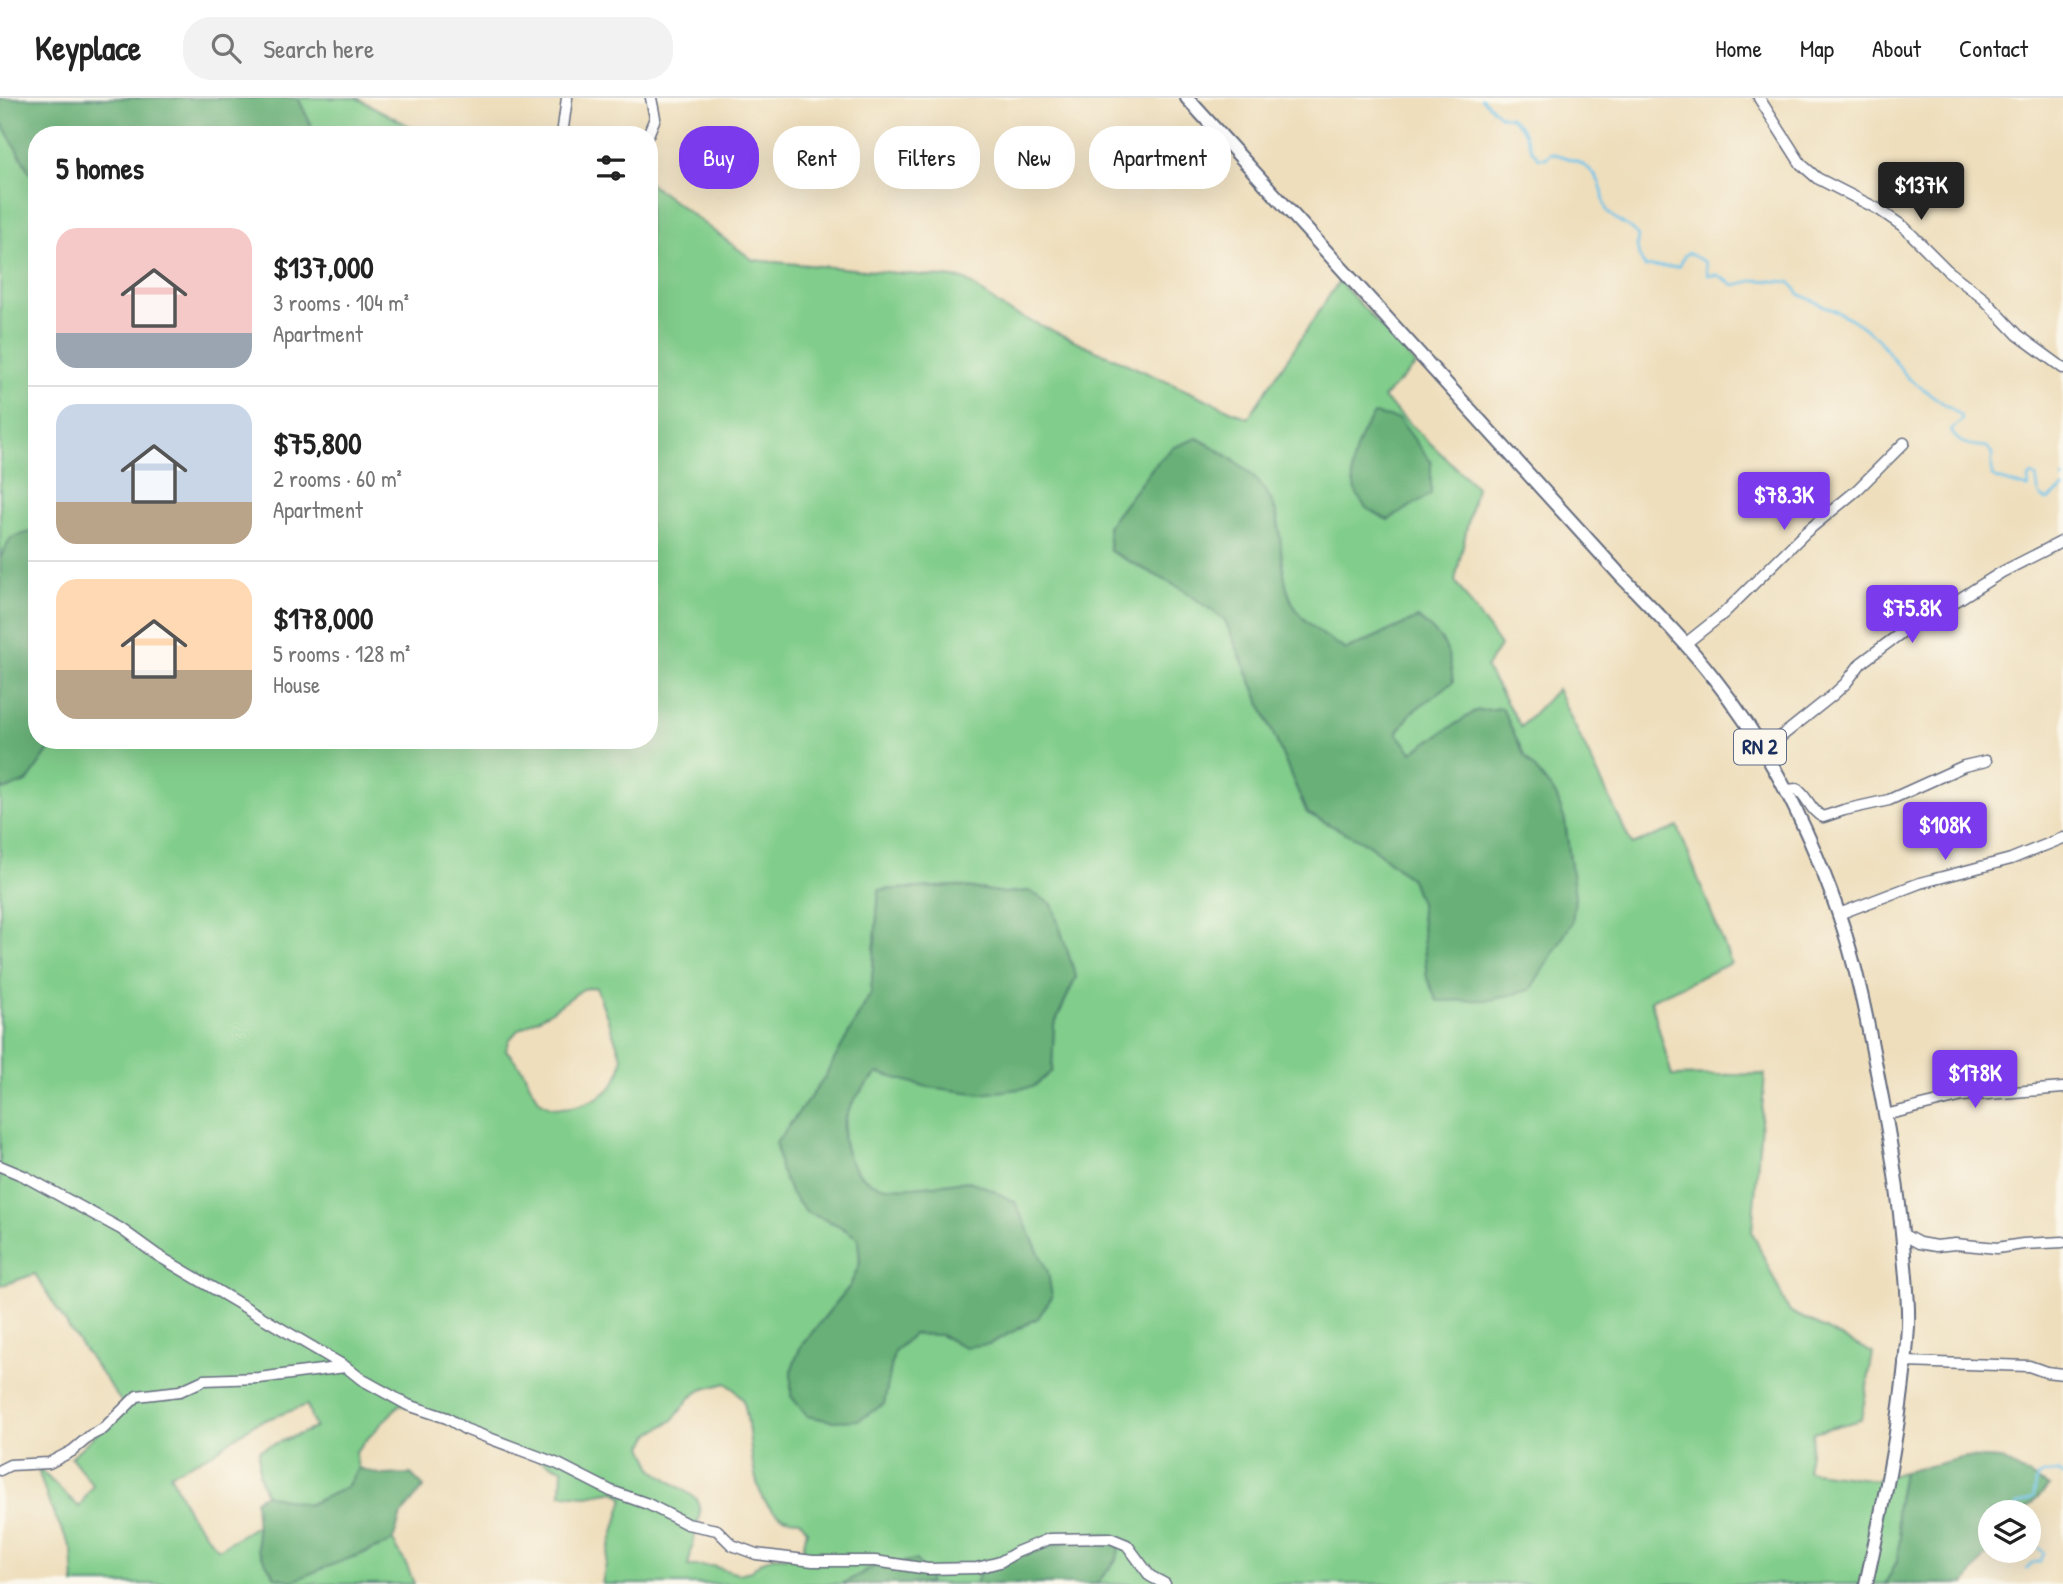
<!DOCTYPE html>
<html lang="en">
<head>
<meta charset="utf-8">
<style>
  body { margin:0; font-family:"Patrick Hand",sans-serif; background:#f2f2f2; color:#222; height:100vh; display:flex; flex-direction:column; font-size:26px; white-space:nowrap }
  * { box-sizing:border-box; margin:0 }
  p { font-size:23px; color:#767676 }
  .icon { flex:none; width:38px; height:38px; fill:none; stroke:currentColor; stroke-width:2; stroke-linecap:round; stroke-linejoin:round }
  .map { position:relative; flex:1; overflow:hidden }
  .side { position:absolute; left:28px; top:28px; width:630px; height:623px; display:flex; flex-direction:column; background:#fff; border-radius:28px; box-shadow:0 7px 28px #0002 }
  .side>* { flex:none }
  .banner { position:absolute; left:679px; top:28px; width:665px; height:63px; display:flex; gap:14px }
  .tools { position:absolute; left:1978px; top:1402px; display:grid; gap:14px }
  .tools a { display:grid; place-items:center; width:63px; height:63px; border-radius:50%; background:#fff; box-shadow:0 7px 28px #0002; font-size:35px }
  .price { position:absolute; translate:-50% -60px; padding:0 16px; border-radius:7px; background:#7c3aed; color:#fff; font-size:23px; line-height:46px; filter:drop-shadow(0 2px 4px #0008) }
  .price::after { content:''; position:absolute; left:50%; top:42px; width:21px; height:16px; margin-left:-10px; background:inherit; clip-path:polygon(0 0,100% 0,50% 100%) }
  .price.current { background:#222; color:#fff }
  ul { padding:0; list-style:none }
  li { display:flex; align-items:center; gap:21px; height:175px; padding:0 28px }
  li+li { border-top:2px solid #e0e0e0 }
  li span { display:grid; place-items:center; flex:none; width:196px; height:140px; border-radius:21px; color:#555 }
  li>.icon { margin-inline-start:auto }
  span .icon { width:84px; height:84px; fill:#fffc; stroke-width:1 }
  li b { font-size:30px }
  h2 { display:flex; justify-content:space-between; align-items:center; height:84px; padding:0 28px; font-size:30px }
  .pill { padding:0 24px; border-radius:28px; background:#fff; box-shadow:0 7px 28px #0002; font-size:24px; line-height:63px }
  .pill.current { background:#7c3aed; color:#fff }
  header { display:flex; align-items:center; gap:42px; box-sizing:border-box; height:98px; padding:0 35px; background:#fff; border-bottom:2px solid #e0e0e0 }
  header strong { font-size:33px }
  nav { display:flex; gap:38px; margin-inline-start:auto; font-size:24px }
  .search { width:490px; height:63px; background:#f2f2f2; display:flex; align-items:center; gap:18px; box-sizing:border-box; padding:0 24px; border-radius:28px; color:#767676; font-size:26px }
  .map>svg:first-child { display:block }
  .green { fill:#81cd8b; stroke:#4e7e74; stroke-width:2; fill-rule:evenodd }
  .forest { fill:#68b077; stroke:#42706a; stroke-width:2 }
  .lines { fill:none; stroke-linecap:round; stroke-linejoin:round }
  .stream { stroke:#6dc3ea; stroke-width:2.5 }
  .minor-casing { stroke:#656c7f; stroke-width:13 }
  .major-casing { stroke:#656c7f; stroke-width:16 }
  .minor { stroke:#fff; stroke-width:10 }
  .major { stroke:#fff; stroke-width:12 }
  .labels { text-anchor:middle; stroke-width:7; stroke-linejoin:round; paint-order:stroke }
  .shield { fill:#fbf7ec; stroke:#5e6b89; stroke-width:2 }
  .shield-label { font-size:21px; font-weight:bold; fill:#1b2f5e }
</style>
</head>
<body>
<header>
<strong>Keyplace</strong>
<div class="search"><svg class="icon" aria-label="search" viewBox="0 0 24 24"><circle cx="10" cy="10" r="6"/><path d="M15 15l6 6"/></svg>Search here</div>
<nav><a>Home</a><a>Map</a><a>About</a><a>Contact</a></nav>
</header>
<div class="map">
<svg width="2063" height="1486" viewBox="0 0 2063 1486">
  <rect width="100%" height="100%" fill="#fbf7ec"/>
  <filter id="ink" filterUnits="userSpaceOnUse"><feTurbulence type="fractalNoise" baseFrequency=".0143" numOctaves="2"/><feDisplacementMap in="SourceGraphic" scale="14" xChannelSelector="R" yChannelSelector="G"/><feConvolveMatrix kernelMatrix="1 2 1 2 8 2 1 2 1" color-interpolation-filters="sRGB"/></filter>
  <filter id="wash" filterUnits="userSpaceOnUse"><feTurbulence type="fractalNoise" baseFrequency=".00686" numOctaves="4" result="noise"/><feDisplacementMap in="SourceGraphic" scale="28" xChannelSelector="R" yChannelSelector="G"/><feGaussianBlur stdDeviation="1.57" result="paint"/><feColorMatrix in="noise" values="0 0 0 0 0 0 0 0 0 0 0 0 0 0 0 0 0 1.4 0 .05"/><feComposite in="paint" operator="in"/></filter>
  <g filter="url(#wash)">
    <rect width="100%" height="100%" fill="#eedebc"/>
    <!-- green -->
    <path class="green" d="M 298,0 L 357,0 L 426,37 L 305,37 L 312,29 Z
      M 0,22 L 30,75 L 37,80 L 37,432 L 11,440 L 0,460 Z
      M 649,85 L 753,162 L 964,181 L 1006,212 L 1248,320 L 1339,183 L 1416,267 L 1383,300 L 1476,389 L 1455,483 L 1500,548 L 1486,570 L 1521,629 L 1557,591 L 1632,747 L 1678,729 L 1731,865 L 1651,902 L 1672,978 L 1765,976 L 1752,1134 L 1789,1213 L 1873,1255 L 1861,1322 L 1813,1334 L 1807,1373 L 1875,1382 L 1903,1374 L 1896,1413 L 1900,1437 L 1897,1463 L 1885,1486 L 1096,1486 L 1117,1461 L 982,1469 L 976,1486 L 928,1486 L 930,1481 L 842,1486 L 602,1486 L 609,1451 L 624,1400 L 615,1393 L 587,1398 L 561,1396 L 562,1371 L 400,1306 L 355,1354 L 358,1370 L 348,1387 L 343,1391 L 307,1407 L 265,1396 L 259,1375 L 259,1352 L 315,1330 L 307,1307 L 254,1326 L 213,1355 L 170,1376 L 190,1417 L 218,1451 L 256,1428 L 258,1452 L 294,1483 C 326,1467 360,1458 393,1443 L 407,1468 L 414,1486 L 74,1486 L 72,1452 L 50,1408 L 37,1369 L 79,1409 L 93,1387 L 71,1359 L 125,1309 L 70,1232 L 35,1176 L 0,1188 L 0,684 L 3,692 L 27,684 L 56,642 L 649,642 ZM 1197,340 C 1225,355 1259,376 1273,406 C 1280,420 1279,443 1282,459 C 1284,477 1286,495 1296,511 C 1307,529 1329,541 1346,552 L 1418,520 L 1452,584 L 1412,614 L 1397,635 L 1412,655 L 1476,613 L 1502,610 L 1524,657 L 1556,697 L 1565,723 L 1575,799 L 1572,825 L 1427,880 L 1420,805 L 1411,781 L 1368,746 L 1307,715 L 1225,522 L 1182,491 L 1110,453 L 1108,428 L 1154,368 L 1172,350 ZM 957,788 L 1005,795 L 1029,793 L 1076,879 L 1054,927 L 1052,973 L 928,989 L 878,975 L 860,992 L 847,1015 L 843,1040 L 849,1065 L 869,1085 L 895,1091 L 970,1083 L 965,1249 L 940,1237 L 913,1236 L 894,1254 L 884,1306 L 807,1318 L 791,1298 L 791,1273 L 801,1248 L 850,1188 L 860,1165 L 858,1140 L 836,1126 L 806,1114 L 790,1094 L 776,1045 L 823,983 L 871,895 L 879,792 ZM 596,889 L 622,960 C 621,973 617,985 606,994 C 592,1005 561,1016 544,1006 C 533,998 530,985 524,974 C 519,966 512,959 506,952 L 510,941 L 518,932 L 552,913 L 583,891 ZM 726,1285 C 733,1290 741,1296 744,1305 C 755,1342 744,1422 800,1422 L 807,1432 L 801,1459 L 774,1458 L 761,1464 L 751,1473 L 738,1476 L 713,1468 L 688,1468 L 700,1414 L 697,1401 L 654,1372 L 643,1349 L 649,1337 L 673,1322 L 690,1300 L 701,1292 Z"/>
    <!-- forest -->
    <path class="forest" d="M 0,0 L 298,0 L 312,29 L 305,37 L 37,37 L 37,80 L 30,75 L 0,22 Z
      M 1374,316 L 1399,321 L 1431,364 L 1431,396 L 1388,422 C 1381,418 1370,414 1364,407 C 1341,380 1356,341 1374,316 Z
      M 1197,340 C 1225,355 1259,376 1273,406 C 1280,420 1280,443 1282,459 C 1284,477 1286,496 1296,511 C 1307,528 1329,541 1346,552 L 1418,520 C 1446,541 1449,550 1453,584 L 1412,614 L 1397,635 L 1412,654 L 1476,613 L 1502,610 L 1524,657 L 1556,697 L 1565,723 L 1575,799 L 1572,825 L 1530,892 L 1491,902 L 1437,903 L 1427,880 L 1420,805 L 1411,781 L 1368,746 L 1307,715 L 1225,522 L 1182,491 L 1110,453 L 1108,428 L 1154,368 L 1172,350 Z
      M 37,432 L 37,642 L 56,642 L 27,684 L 3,692 L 0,684 L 0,460 L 11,440 Z
      M 957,788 L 1005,795 L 1029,793 L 1052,806 L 1076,879 L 1054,927 L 1052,973 L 1033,989 L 982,996 L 928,989 L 878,975 C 860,992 838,1017 844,1045 C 857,1101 899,1090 944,1086 C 952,1085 963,1082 971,1084 C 986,1087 1002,1098 1015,1104 L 1048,1174 L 1052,1199 L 1038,1220 L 990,1246 L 965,1249 L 940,1237 L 913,1236 L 894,1254 L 884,1306 L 859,1322 L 832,1323 L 807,1318 L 791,1298 L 791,1273 L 801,1248 L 850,1188 L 860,1165 L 858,1140 L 836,1126 L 806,1114 L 790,1094 L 780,1071 L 776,1045 L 823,982 L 871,895 L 879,792 Z
      M 1966,1359 L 2001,1361 L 2049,1389 L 2023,1414 L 1990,1414 L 1990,1452 L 1965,1486 L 1885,1486 L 1897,1463 L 1900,1437 L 1896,1413 L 1903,1374 Z
      M 358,1370 L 382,1377 L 411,1376 L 424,1389 L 401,1417 L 393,1443 C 360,1458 326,1467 294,1483 L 275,1479 L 258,1452 L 255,1402 L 265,1396 L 308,1407 L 343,1391 L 348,1387 Z
      M 1097,1435 L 1121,1442 L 1117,1461 L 1096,1486 L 976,1486 L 982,1469 Z
      M 916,1462 L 930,1481 L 928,1486 L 842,1486 L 875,1468 Z"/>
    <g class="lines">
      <!-- stream -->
      <path class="stream" d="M 1481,0 L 1501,18 L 1510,19 L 1522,30 L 1532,52 L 1539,60 L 1546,60 L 1551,55 C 1573,61 1595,66 1602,92 C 1604,100 1603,107 1608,114 C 1617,125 1631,127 1638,138 C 1635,150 1639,159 1645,169 C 1657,167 1669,171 1680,168 L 1684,158 L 1688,155 L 1705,164 L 1708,177 L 1718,177 L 1734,187 L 1757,182 L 1790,184 L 1799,196 L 1852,221 L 1877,240 L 1908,280 L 1961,318 L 1962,322 L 1951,332 C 1958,348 1972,347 1987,349 L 1992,355 L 1992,378 L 1997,381 L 2029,390 L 2028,380 L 2032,377 L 2036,379 C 2039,389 2035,399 2048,402 L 2063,390
        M 2063,380 L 2063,381
        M 2016,1414 L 2017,1407 L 2033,1400 C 2039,1381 2029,1376 2057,1374 L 2063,1378
        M 2026,1471 L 2032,1465 L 2040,1463 L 2044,1455 L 2028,1440"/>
    </g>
  </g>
  <g filter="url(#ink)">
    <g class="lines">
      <!-- minor casing -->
      <g class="minor-casing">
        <path id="minor" d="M 1759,0 L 1801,66 L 1817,80 L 1878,111 L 1904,129 L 1947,172 L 1984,201 L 2018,237 L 2063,270
          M 562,37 L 567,0
          M 648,37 L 655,20 L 651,0
          M 1685,546 L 1724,515 L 1806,434 L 1857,392 L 1904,345
          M 1763,653 L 1833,597 L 1846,585 L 1861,565 L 1929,514 L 1953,505 L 2002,474 L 2063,443
          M 1786,692 L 1797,691 C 1808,699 1811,714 1823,719 L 1844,712 L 1889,702 L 1964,668 L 1986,663
          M 1839,816 L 1920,785 L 2011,761 L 2063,740
          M 1885,1017 L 1963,998 L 2063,990
          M 0,1068 L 24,1078 L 121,1131 L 157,1157 L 346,1269 L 361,1281 L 408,1307 L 447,1320 L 465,1331 L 558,1366 L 611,1393 L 648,1406 L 687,1426 L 717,1432 L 732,1447 L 756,1456 L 813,1463 L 875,1463 L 928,1471 L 977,1470 L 1000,1464 L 1017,1454 L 1049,1441 L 1110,1440 L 1127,1447 L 1150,1478 L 1165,1486
          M 1902,1136 L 1919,1145 L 1936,1148 L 1955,1146 L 1997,1150 L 2023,1146 L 2063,1144
          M 1904,1264 L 2029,1268 L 2046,1274 L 2063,1276
          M 0,1372 L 10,1367 L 49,1365 L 72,1353 L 91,1337 L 103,1331 L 137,1298 L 180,1293 L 204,1282 L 259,1280 L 345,1269"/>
      </g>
      <!-- major casing -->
      <g class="major-casing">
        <path id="major" d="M 1187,0 L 1621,478 C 1653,511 1685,543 1713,579 C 1768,648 1809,731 1838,814 C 1859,874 1870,938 1882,1000 C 1892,1052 1900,1104 1904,1157 C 1906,1180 1909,1204 1908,1228 C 1903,1315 1885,1400 1866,1486"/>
      </g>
      <!-- minor -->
      <use href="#minor" class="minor"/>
      <!-- major -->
      <use href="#major" class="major"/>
    </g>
  </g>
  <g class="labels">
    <!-- shield labels -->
    <rect class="shield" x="1734" y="631.5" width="52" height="35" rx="5"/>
    <g class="shield-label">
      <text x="1760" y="656">RN 2</text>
    </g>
  </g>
</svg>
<div class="tools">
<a><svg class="icon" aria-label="layers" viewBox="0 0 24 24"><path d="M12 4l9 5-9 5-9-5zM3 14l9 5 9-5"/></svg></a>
</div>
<b class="price current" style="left:1921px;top:124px">$137K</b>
<b class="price" style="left:1784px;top:434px">$78.3K</b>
<b class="price" style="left:1912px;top:547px">$75.8K</b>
<b class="price" style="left:1945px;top:764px">$108K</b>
<b class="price" style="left:1975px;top:1012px">$178K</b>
<div class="banner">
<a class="pill current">Buy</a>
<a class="pill">Rent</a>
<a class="pill">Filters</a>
<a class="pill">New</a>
<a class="pill">Apartment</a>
</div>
<section class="side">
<h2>5 homes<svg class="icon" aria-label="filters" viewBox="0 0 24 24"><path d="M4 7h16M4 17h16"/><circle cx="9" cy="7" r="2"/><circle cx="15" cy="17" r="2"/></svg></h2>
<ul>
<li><span style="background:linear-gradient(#f6c9c9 75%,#9aa5b1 0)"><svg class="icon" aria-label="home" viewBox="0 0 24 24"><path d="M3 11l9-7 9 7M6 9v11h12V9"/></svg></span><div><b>$137,000</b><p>3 rooms · 104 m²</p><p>Apartment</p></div></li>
<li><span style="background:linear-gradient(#c9d6e8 70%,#b9a48a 0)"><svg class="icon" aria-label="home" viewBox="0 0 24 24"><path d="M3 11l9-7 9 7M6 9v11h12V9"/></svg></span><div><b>$75,800</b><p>2 rooms · 60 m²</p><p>Apartment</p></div></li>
<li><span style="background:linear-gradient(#ffd9b3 65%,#b9a48a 0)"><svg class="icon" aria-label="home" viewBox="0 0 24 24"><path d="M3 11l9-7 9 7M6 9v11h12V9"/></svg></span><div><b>$178,000</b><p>5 rooms · 128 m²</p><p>House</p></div></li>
</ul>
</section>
</div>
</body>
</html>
